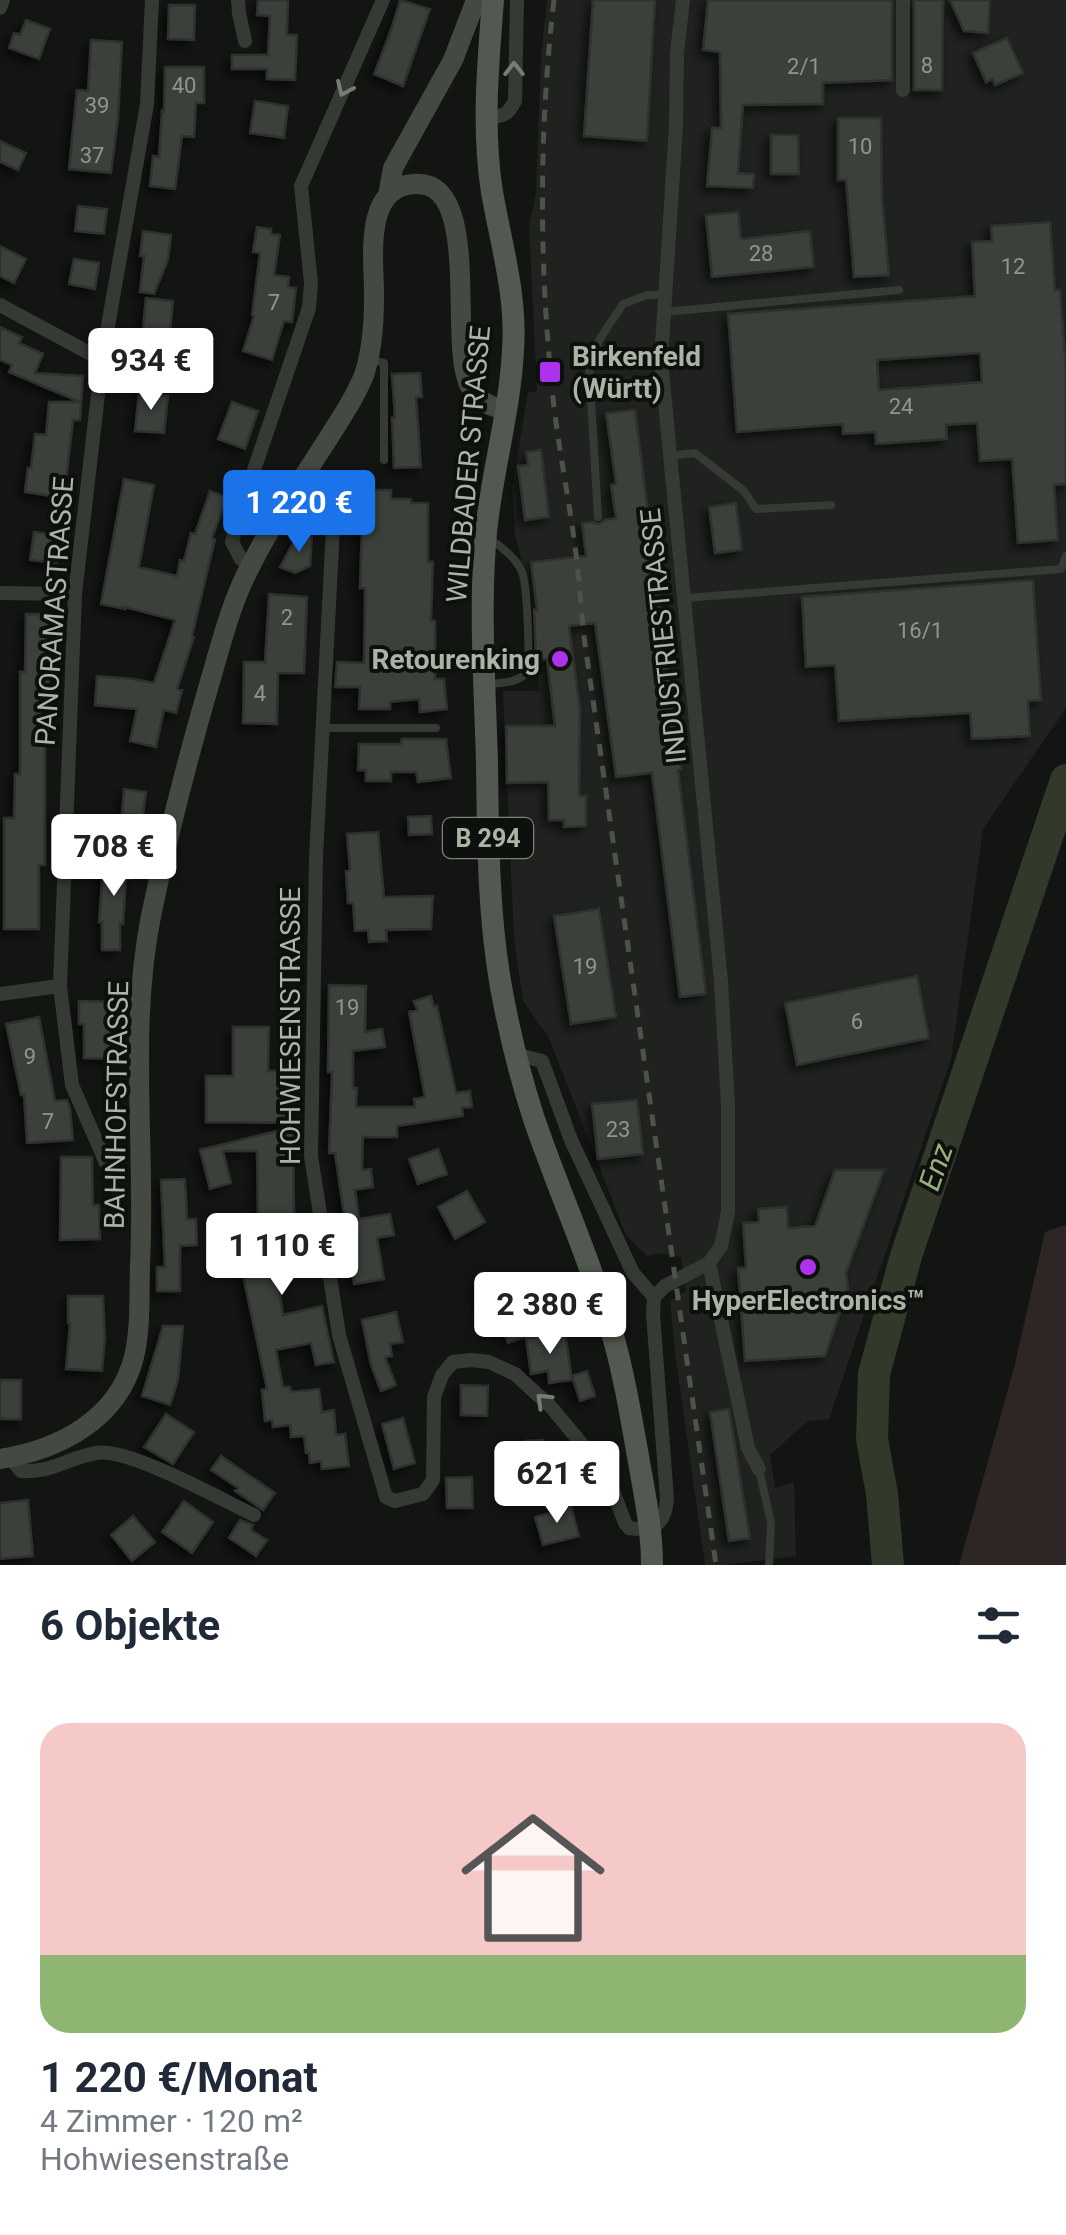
<!DOCTYPE html>
<html lang="de">
<head>
<meta charset="utf-8">
<style>
  body { margin:0; font-family:Roboto,sans-serif; background:#f2f2f3; color:#1f2937; height:100vh; display:flex; flex-direction:column; font-size:38px; white-space:nowrap }
  * { box-sizing:border-box; margin:0 }
  p { font-size:32px; color:#747a83 }
  .icon { flex:none; width:55px; height:55px; fill:none; stroke:currentColor; stroke-width:2; stroke-linecap:round; stroke-linejoin:round }
  .map { position:relative; height:1565px; overflow:hidden }
  .details { display:flex; flex-direction:column; background:#fff; flex:1 }
  .details>* { flex:none }
  .price { position:absolute; translate:-50% -85px; padding:0 22px; border-radius:10px; background:#fff; color:#222; font-size:32px; line-height:65px; filter:drop-shadow(0 2px 5px #0008) }
  .price::after { content:''; position:absolute; left:50%; top:60px; width:30px; height:22px; margin-left:-15px; background:inherit; clip-path:polygon(0 0,100% 0,50% 100%) }
  .price.current { background:#1a73e8; color:#fff }
  ul { padding:0; list-style:none }
  li { display:grid; align-content:center; gap:20px; height:530px; padding:0 40px }
  li+li { border-top:2px solid #e0e1e3 }
  li span { display:grid; place-items:center; height:310px; border-radius:30px; color:#555 }
  li>.icon { margin-inline-start:auto }
  span .icon { width:180px; height:180px; fill:#fffc; stroke-width:1 }
  li b { font-size:42px }
  h2 { display:flex; justify-content:space-between; align-items:center; height:120px; padding:0 40px; font-size:42px }
  .map>svg:first-child { display:block }
  .built { fill:#1f221f }
  .green { fill:#2e2625 }
  .lines { fill:none; stroke-linecap:round; stroke-linejoin:round }
  .river { stroke:#32382a; stroke-width:32 }
  .building { fill:#3b3f3a; stroke:#2d312d; stroke-width:2.5; fill-rule:evenodd; filter:url(#shadow) }
  .service { stroke:#353a34; stroke-width:8 }
  .minor { stroke:#353a34; stroke-width:14 }
  .secondary { stroke:#444a42; stroke-width:20 }
  .primary { stroke:#525950; stroke-width:22 }
  .rail { stroke:#4d534b; stroke-width:5; stroke-dasharray:12 10; stroke-linecap:butt }
  .oneway { stroke:#757e72 }
  .poi-dot { fill:#ac32ed; stroke:#0e100e; stroke-width:4 }
  .labels { text-anchor:middle; stroke-width:8; stroke-linejoin:round; paint-order:stroke }
  .number-label { font-size:22px; fill:#8e988a }
  .shield { fill:#0e100e; stroke:#7b8478; stroke-width:2.5 }
  .shield-label { font-size:25px; font-weight:bold; fill:#aab5a5 }
  .poi-label { font-size:28px; font-weight:bold; fill:#aab5a5; stroke:#0e100e; text-anchor:start }
  .street-label { font-size:28px; fill:#aab5a5; stroke:#0e100e }
  .water-label { font-size:30px; font-style:italic; fill:#98b07c; stroke:#0e100e }
</style>
</head>
<body>
<div class="map">
<svg width="1066" height="1565" viewBox="0 0 1066 1565">
  <defs>
    <filter id="shadow"><feDropShadow dx="-5" dy="5" stdDeviation="5" flood-color="#0009"/></filter>
  </defs>
  <rect width="100%" height="100%" fill="#131513"/>
  <!-- built -->
  <path class="built" d="M 547,0 L 1066,0 L 1066,708 L 983,829 L 951,1059 L 829,1419 L 808,1421 L 770,1455 L 775,1488 L 794,1482 L 796,1556 L 726,1565 L 705,1565 L 675,1353 L 670,1301 L 686,1291 L 681,1257 L 662,1253 L 647,1256 L 626,1235 L 549,1038 L 523,1001 L 514,938 L 503,691 L 539,691 L 532,605 L 515,534 L 512,488 L 528,393 L 537,391 L 529,225 L 536,194 L 541,57 Z"/>
  <!-- green -->
  <path class="green" d="M 1066,1225 L 1066,1565 L 959,1565 L 1014,1368 L 1045,1232 Z"/>
  <g class="lines">
    <!-- river -->
    <path class="river" d="M 888,1565 L 882,1494 L 872,1439 L 874,1374 L 906,1256 L 1066,780"/>
  </g>
  <!-- building -->
  <path class="building" d="M 258,0 L 288,0 L 287,35 L 297,35 L 295,80 L 267,79 L 267,69 L 232,69 L 232,55 L 268,55 L 270,16 L 257,15 Z
    M 400,0 L 430,9 L 403,86 L 374,74 L 391,30 Z
    M 593,0 L 655,0 L 647,141 L 584,136 Z
    M 708,0 L 892,0 L 892,80 L 823,83 L 823,104 L 743,105 L 738,173 L 754,174 L 753,188 L 707,186 L 712,128 L 721,128 L 720,52 L 703,50 Z
    M 914,0 L 943,0 L 942,90 L 914,90 Z
    M 950,0 L 990,0 L 988,33 L 964,31 Z
    M 169,5 L 195,5 L 194,40 L 168,39 Z
    M 26,20 L 50,29 L 39,59 L 9,48 L 14,33 L 20,35 Z
    M 1007,38 L 1023,73 L 995,85 L 993,79 L 986,82 L 973,53 Z
    M 91,40 L 122,42 L 118,119 L 111,173 L 69,169 L 77,90 L 88,91 Z
    M 165,67 L 204,67 L 204,103 L 196,103 L 194,137 L 182,136 L 175,189 L 150,186 L 153,156 L 159,157 L 162,111 L 164,112 Z
    M 255,101 L 288,106 L 284,138 L 250,133 Z
    M 838,118 L 881,118 L 882,196 L 889,275 L 854,277 L 846,180 L 838,180 Z
    M 771,135 L 798,135 L 799,174 L 771,174 Z
    M 0,141 L 26,153 L 18,170 L 0,162 Z
    M 78,206 L 107,209 L 104,234 L 75,231 Z
    M 738,212 L 741,239 L 810,231 L 814,267 L 712,277 L 706,215 Z
    M 1050,222 L 1055,290 L 1060,290 L 1066,368 L 1066,484 L 1054,485 L 1058,540 L 1018,543 L 1012,459 L 980,461 L 977,423 L 946,425 L 947,439 L 876,444 L 875,432 L 843,434 L 843,424 L 737,432 L 728,314 L 975,296 L 972,242 L 992,241 L 991,226 ZM 980,353 L 982,382 L 879,390 L 877,360 Z
    M 257,227 L 271,229 L 271,234 L 280,235 L 274,275 L 289,277 L 288,287 L 296,288 L 292,322 L 284,321 L 272,360 L 243,351 L 254,316 L 252,315 L 260,253 L 253,252 Z
    M 143,231 L 171,235 L 168,260 L 154,294 L 140,292 L 144,256 L 140,256 Z
    M 0,246 L 26,259 L 14,283 L 0,276 Z
    M 74,259 L 99,263 L 95,289 L 69,284 Z
    M 146,298 L 173,301 L 169,342 L 142,339 Z
    M 0,327 L 22,337 L 19,343 L 43,354 L 35,373 L 83,376 L 80,420 L 73,420 L 64,498 L 25,492 L 28,468 L 31,468 L 35,434 L 46,435 L 49,402 L 80,402 L 9,372 L 12,365 L 0,360 Z
    M 420,373 L 422,397 L 416,397 L 421,467 L 394,468 L 392,418 L 395,418 L 392,374 Z
    M 139,393 L 168,396 L 164,433 L 135,431 Z
    M 232,402 L 258,411 L 245,449 L 218,439 Z
    M 635,410 L 681,769 L 678,770 L 706,994 L 680,997 L 652,773 L 616,777 L 595,623 L 569,626 L 580,709 L 579,796 L 586,796 L 586,826 L 564,827 L 564,820 L 549,820 L 548,782 L 507,783 L 506,726 L 555,726 L 547,659 L 536,660 L 534,610 L 537,610 L 531,562 L 586,556 L 582,523 L 592,522 L 599,524 L 605,520 L 616,518 L 611,485 L 616,484 L 606,413 Z
    M 541,450 L 549,517 L 525,520 L 518,466 L 528,465 L 526,452 Z
    M 124,479 L 154,485 L 139,567 L 177,576 L 180,560 L 184,561 L 191,533 L 195,534 L 210,491 L 227,497 L 212,538 L 215,539 L 192,636 L 194,637 L 177,689 L 182,690 L 176,713 L 164,710 L 156,747 L 130,741 L 137,709 L 95,705 L 97,676 L 134,679 L 154,683 L 175,620 L 125,607 L 125,609 L 101,604 Z
    M 356,490 L 391,490 L 391,499 L 411,499 L 411,503 L 428,503 L 428,562 L 433,562 L 431,621 L 435,621 L 435,679 L 444,679 L 447,709 L 420,712 L 419,699 L 390,702 L 390,709 L 359,709 L 360,687 L 335,687 L 337,662 L 364,663 L 365,600 L 367,601 L 365,600 L 365,588 L 360,588 L 362,526 L 356,526 Z
    M 736,503 L 742,550 L 715,553 L 709,507 Z
    M 34,532 L 60,535 L 57,563 L 30,560 Z
    M 312,535 L 310,566 L 295,573 L 280,567 L 297,536 Z
    M 1033,580 L 1041,700 L 1028,701 L 1030,736 L 972,739 L 970,713 L 839,721 L 835,665 L 806,667 L 802,597 Z
    M 269,594 L 307,597 L 304,673 L 278,673 L 277,724 L 243,723 L 244,662 L 265,662 Z
    M 26,614 L 51,614 L 48,702 L 45,702 L 45,865 L 39,865 L 39,929 L 4,929 L 4,818 L 14,818 L 15,774 L 20,774 L 20,672 L 25,672 Z
    M 402,739 L 446,739 L 451,778 L 418,782 L 416,772 L 391,772 L 391,781 L 366,781 L 366,770 L 358,770 L 359,744 L 401,744 Z
    M 124,789 L 146,792 L 143,816 L 122,814 Z
    M 431,816 L 432,834 L 409,835 L 408,817 Z
    M 378,832 L 384,897 L 433,896 L 431,929 L 386,930 L 387,941 L 369,942 L 368,930 L 355,931 L 353,903 L 348,903 L 346,871 L 350,870 L 347,834 Z
    M 104,856 L 133,857 L 132,879 L 126,878 L 123,924 L 120,923 L 120,950 L 102,950 L 102,922 L 99,922 Z
    M 599,909 L 616,1017 L 571,1024 L 554,916 Z
    M 917,976 L 929,1038 L 797,1065 L 785,1003 Z
    M 329,985 L 366,986 L 365,1032 L 382,1029 L 385,1047 L 353,1051 L 353,1088 L 357,1088 L 356,1107 L 415,1107 L 414,1099 L 425,1097 L 409,1012 L 417,1010 L 414,1001 L 431,996 L 434,1007 L 437,1006 L 456,1093 L 470,1091 L 472,1107 L 462,1108 L 463,1116 L 397,1126 L 397,1137 L 363,1137 L 362,1170 L 371,1169 L 373,1187 L 355,1190 L 359,1219 L 390,1214 L 394,1235 L 377,1238 L 384,1279 L 354,1284 L 335,1153 L 329,1153 L 332,1072 L 328,1072 Z
    M 79,1001 L 116,1002 L 115,1029 L 119,1029 L 118,1059 L 84,1058 L 84,1024 L 79,1024 Z
    M 39,1017 L 55,1101 L 67,1100 L 70,1108 L 73,1140 L 27,1143 L 24,1095 L 21,1095 L 6,1024 Z
    M 233,1027 L 269,1027 L 268,1071 L 294,1071 L 293,1123 L 206,1122 L 206,1076 L 233,1076 Z
    M 637,1100 L 643,1154 L 598,1159 L 592,1104 Z
    M 293,1127 L 294,1211 L 297,1239 L 271,1241 L 283,1315 L 322,1306 L 334,1362 L 316,1365 L 311,1343 L 276,1350 L 283,1387 L 290,1387 L 291,1392 L 319,1389 L 322,1412 L 334,1410 L 336,1435 L 345,1434 L 349,1466 L 322,1469 L 321,1461 L 310,1463 L 309,1453 L 306,1453 L 304,1436 L 291,1437 L 290,1425 L 273,1427 L 272,1420 L 265,1421 L 262,1390 L 267,1389 L 243,1275 L 259,1272 L 257,1151 L 223,1151 L 231,1183 L 210,1189 L 200,1150 Z
    M 438,1149 L 447,1174 L 418,1184 L 409,1159 Z
    M 61,1157 L 92,1157 L 93,1205 L 99,1205 L 100,1239 L 60,1240 Z
    M 835,1170 L 884,1170 L 846,1273 L 848,1289 L 825,1356 L 745,1361 L 738,1268 L 746,1268 L 743,1223 L 759,1222 L 758,1209 L 787,1207 L 788,1228 L 815,1226 Z
    M 185,1179 L 187,1219 L 196,1219 L 197,1245 L 180,1246 L 180,1291 L 157,1291 L 157,1267 L 165,1267 L 161,1180 Z
    M 467,1191 L 485,1222 L 455,1239 L 438,1207 Z
    M 506,1278 L 522,1338 L 508,1343 L 500,1323 L 489,1326 L 478,1286 Z
    M 68,1296 L 103,1296 L 105,1338 L 102,1371 L 66,1369 L 70,1323 L 68,1323 Z
    M 396,1312 L 403,1342 L 390,1344 L 392,1356 L 385,1357 L 396,1385 L 381,1391 L 371,1365 L 362,1320 Z
    M 163,1326 L 183,1326 L 178,1380 L 170,1405 L 142,1396 Z
    M 565,1332 L 572,1380 L 549,1383 L 548,1371 L 531,1374 L 526,1338 Z
    M 587,1371 L 595,1396 L 580,1401 L 572,1376 Z
    M 0,1380 L 21,1380 L 21,1419 L 0,1419 Z
    M 461,1385 L 488,1386 L 487,1416 L 461,1415 Z
    M 729,1409 L 750,1538 L 729,1541 L 710,1412 Z
    M 166,1414 L 194,1432 L 173,1464 L 144,1447 Z
    M 403,1418 L 415,1463 L 394,1469 L 382,1424 Z
    M 543,1440 L 543,1457 L 564,1456 L 564,1481 L 525,1483 L 524,1441 Z
    M 221,1456 L 275,1493 L 263,1510 L 235,1491 L 238,1488 L 211,1470 Z
    M 472,1477 L 473,1508 L 447,1508 L 446,1478 Z
    M 28,1500 L 33,1556 L 0,1559 L 0,1503 Z
    M 184,1501 L 213,1522 L 192,1553 L 162,1532 Z
    M 571,1507 L 579,1536 L 543,1545 L 535,1517 Z
    M 133,1516 L 155,1542 L 132,1561 L 111,1535 Z
    M 240,1520 L 253,1525 L 251,1530 L 267,1540 L 256,1556 L 229,1538 Z"/>
  <g class="lines">
    <!-- service -->
    <path class="service" d="M 664,312 L 899,290
      M 373,360 L 384,363 L 384,460
      M 670,456 L 695,453 L 744,491 L 756,509 L 831,505
      M 598,517 L 589,366 L 599,340 L 623,304 L 647,295 L 664,295
      M 489,539 C 500,545 517,559 522,572 C 527,585 531,662 526,674 C 514,683 504,683 489,684
      M 685,598 L 1061,569 L 1066,556
      M 321,728 L 436,728
      M 759,1469 L 771,1523 L 769,1565"/>
    <!-- minor -->
    <path class="minor" d="M 238,0 L 239,13 L 245,41
      M 903,0 L 903,90
      M 0,8 L 3,0
      M 487,117 C 502,117 508,115 515,101 L 517,0
      M 0,305 L 102,360
      M 302,481 C 323,496 330,501 333,527 L 316,857 L 311,1156 L 339,1335 L 386,1497 L 395,1501 L 423,1494 L 433,1480 L 434,1397 L 442,1375 L 453,1362 L 472,1360 L 489,1362 L 515,1374 L 551,1407 L 607,1474 L 625,1523 L 629,1528 C 654,1532 665,1524 667,1499 L 653,1314 L 654,1297 L 665,1286 L 709,1263 L 721,1246 L 728,1212 L 728,1106 L 721,981 L 661,361 L 676,126 L 677,53 L 683,0
      M 250,565 L 241,559 L 232,542 L 238,517 L 309,308 L 311,283 L 301,186 L 383,0
      M 0,593 L 75,594
      M 0,994 L 60,986
      M 515,1054 L 542,1061 L 571,1140 L 633,1273 L 654,1297
      M 106,1163 L 72,1085 L 60,986 L 75,594 L 102,360 L 147,104 L 152,0
      M 709,1263 L 748,1448 L 759,1469
      M 4,1455 L 10,1458 L 21,1471 C 53,1473 67,1458 96,1453 C 128,1447 222,1500 254,1515"/>
    <!-- secondary -->
    <path class="secondary" d="M 388,196 L 393,168 L 453,60 L 476,0
      M 0,1459 C 58,1450 118,1420 134,1357 C 141,1327 139,1295 140,1264 C 146,1149 128,1031 151,916 C 167,839 187,761 209,685 C 221,644 231,602 251,565 C 274,519 304,477 331,434 C 343,415 356,396 364,375 C 372,351 374,324 374,299 C 375,265 361,187 414,184 C 485,179 446,348 471,388 C 480,402 491,407 506,410"/>
    <!-- primary -->
    <path class="primary" d="M 493,0 C 488,64 482,128 492,192 C 501,244 517,296 513,350 C 510,411 492,471 486,532 C 479,608 485,687 487,764 C 488,838 488,913 501,987 C 509,1031 520,1076 534,1119 C 558,1189 589,1258 611,1329 C 624,1373 631,1417 639,1462 C 645,1496 652,1530 652,1565"/>
    <!-- rail -->
    <path class="rail" d="M 554,0 C 539,127 539,261 552,388 C 557,441 568,493 575,546 C 579,576 581,607 584,637 L 716,1565"/>
  </g>
  <!-- one-way arrows -->
  <defs><path id="oneway-chevron" d="M-2-3.5L2.5 0L-2 3.5" fill="none" stroke-width="1.6" stroke-linecap="round" stroke-linejoin="round" transform="scale(2.5)"/></defs>
  <g class="oneway">
    <use href="#oneway-chevron" transform="translate(514 69) rotate(-90)"/>
    <use href="#oneway-chevron" transform="translate(344 89) rotate(114)"/>
    <use href="#oneway-chevron" transform="translate(543 1400) rotate(-136)"/>
  </g>
  <!-- markers -->
  <g class="poi-dot">
    <rect x="538" y="360" width="24" height="24" rx="5"/>
    <circle cx="560" cy="659" r="10"/>
    <circle cx="808" cy="1267" r="10"/>
  </g>
  <g class="labels">
    <!-- number labels -->
    <g class="number-label">
      <text x="927" y="73">8</text>
      <text x="804" y="74">2/1</text>
      <text x="184" y="93">40</text>
      <text x="97" y="113">39</text>
      <text x="860" y="154">10</text>
      <text x="92" y="163">37</text>
      <text x="761" y="261">28</text>
      <text x="1013" y="274">12</text>
      <text x="274" y="310">7</text>
      <text x="901" y="414">24</text>
      <text x="287" y="625">2</text>
      <text x="920" y="638">16/1</text>
      <text x="260" y="701">4</text>
      <text x="585" y="974">19</text>
      <text x="347" y="1015">19</text>
      <text x="857" y="1029">6</text>
      <text x="30" y="1064">9</text>
      <text x="48" y="1129">7</text>
      <text x="618" y="1137">23</text>
    </g>
    <!-- shield labels -->
    <rect class="shield" x="443" y="818" width="90" height="40" rx="8"/>
    <g class="shield-label">
      <text x="488" y="847">B 294</text>
    </g>
    <!-- poi labels -->
    <g class="poi-label">
      <text x="572" y="366">Birkenfeld<tspan x="572" dy="32">(Württ)</tspan></text>
      <text x="540" y="669" text-anchor="end">Retourenking</text>
      <text x="808" y="1310" text-anchor="middle">HyperElectronics™</text>
    </g>
    <!-- street labels -->
    <g class="street-label">
      <text transform="translate(468 464) rotate(-85)" y="10">WILDBADER STRASSE</text>
      <text transform="translate(54 611) rotate(-86)" y="10">PANORAMASTRASSE</text>
      <text transform="translate(663 636) rotate(-96)" y="10">INDUSTRIESTRASSE</text>
      <text transform="translate(290 1026) rotate(-90)" y="10">HOHWIESENSTRASSE</text>
      <text transform="translate(116 1105) rotate(-89)" y="10">BAHNHOFSTRASSE</text>
    </g>
    <!-- water labels -->
    <g class="water-label">
      <text transform="translate(936 1167) rotate(-71)" y="10">Enz</text>
    </g>
  </g>
</svg>
<b class="price" style="left:151px;top:413px">934 €</b>
<b class="price current" style="left:299px;top:555px">1 220 €</b>
<b class="price" style="left:114px;top:899px">708 €</b>
<b class="price" style="left:282px;top:1298px">1 110 €</b>
<b class="price" style="left:550px;top:1357px">2 380 €</b>
<b class="price" style="left:557px;top:1526px">621 €</b>
</div>
<section class="details">
<h2>6 Objekte<svg class="icon" aria-label="filters" viewBox="0 0 24 24"><path d="M4 7h16M4 17h16"/><circle cx="9" cy="7" r="2"/><circle cx="15" cy="17" r="2"/></svg></h2>
<ul>
<li><span style="background:linear-gradient(#f6c9c9 75%,#8fb573 0)"><svg class="icon" aria-label="home" viewBox="0 0 24 24"><path d="M3 11l9-7 9 7M6 9v11h12V9"/></svg></span><div><b>1 220 €/Monat</b><p>4 Zimmer · 120 m²</p><p>Hohwiesenstraße</p></div></li>
</ul>
</section>
</body>
</html>
